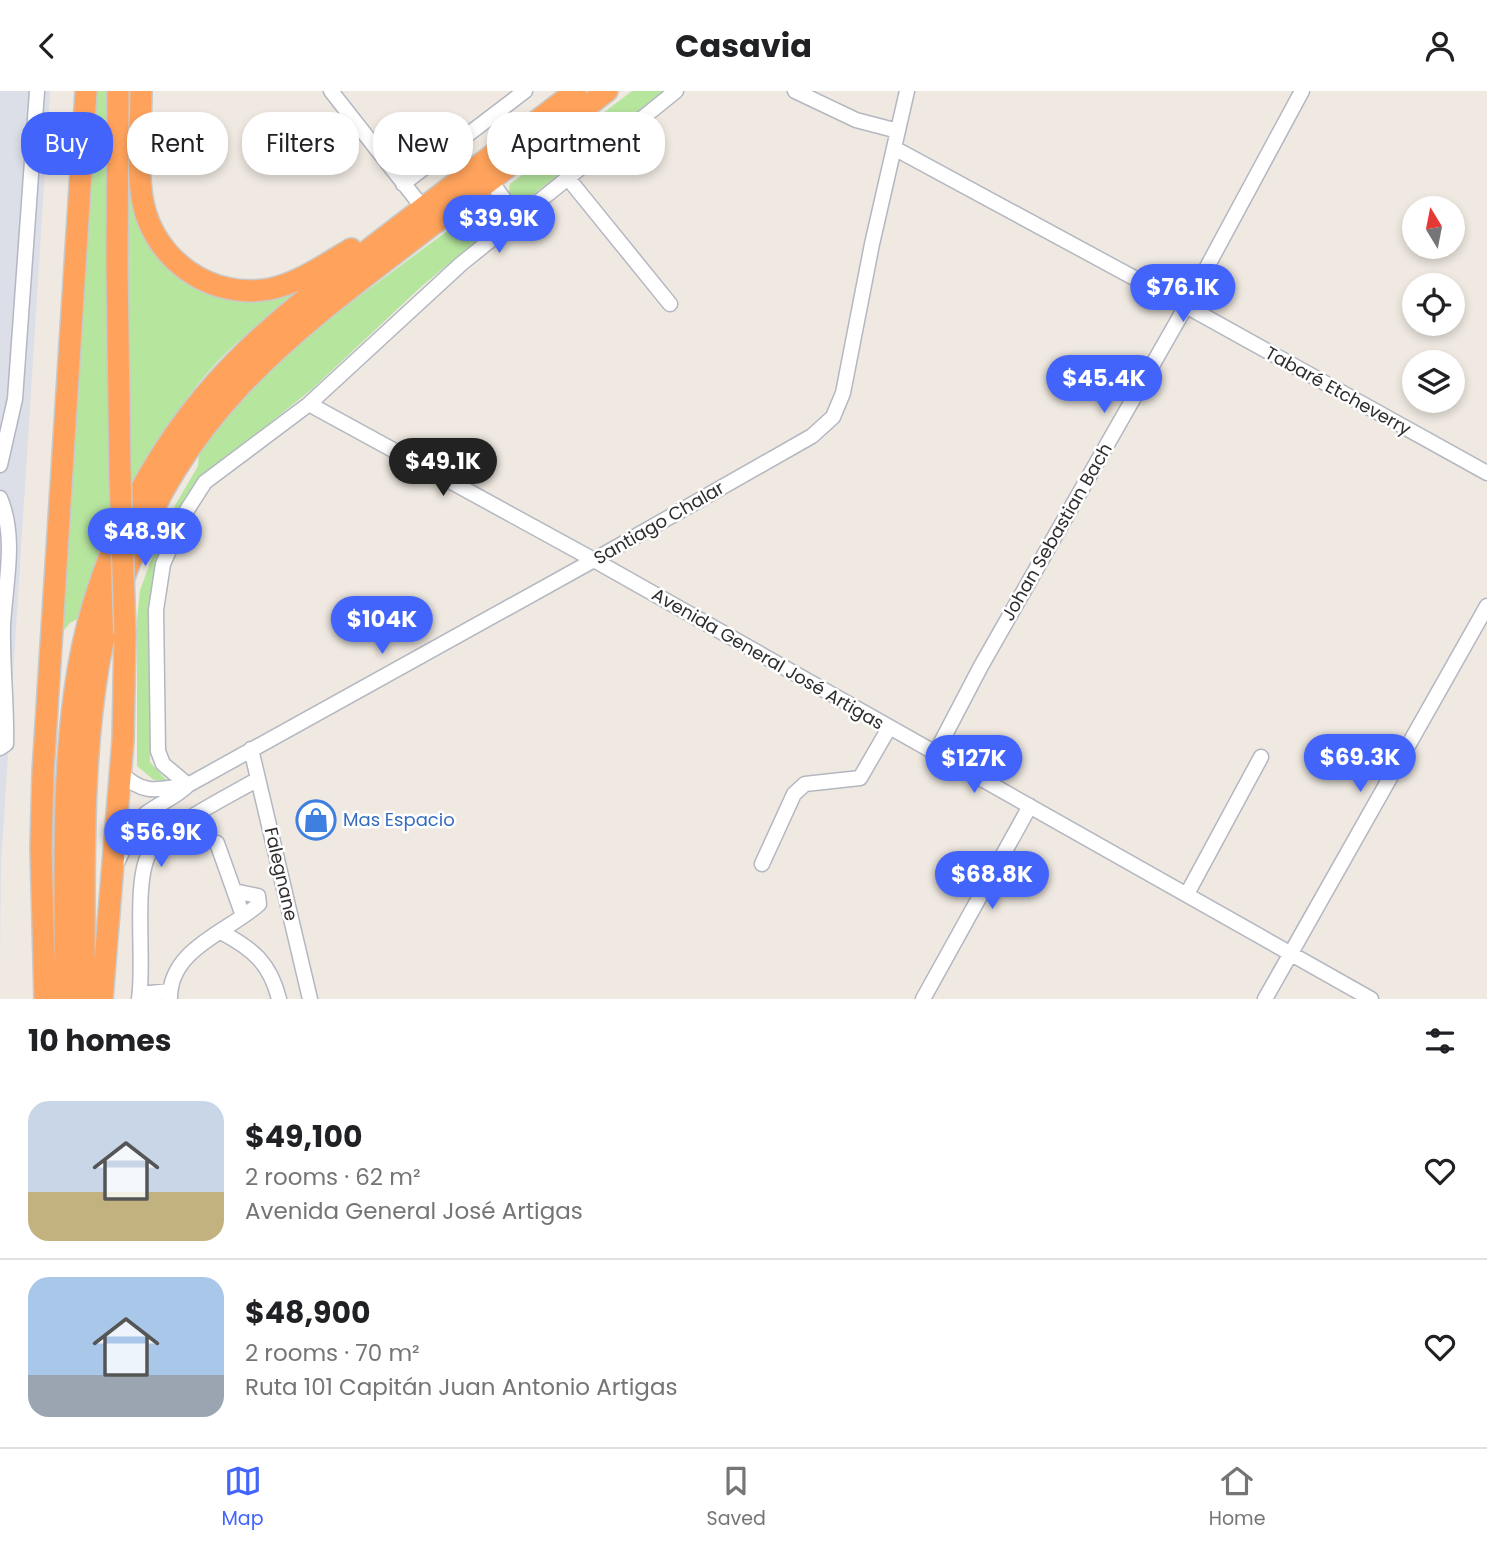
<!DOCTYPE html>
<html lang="en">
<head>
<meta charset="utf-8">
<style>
  body { margin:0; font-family:Poppins,sans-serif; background:#f2f2f2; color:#202124; height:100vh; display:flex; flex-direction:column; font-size:26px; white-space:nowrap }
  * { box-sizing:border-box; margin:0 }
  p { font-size:23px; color:#757577 }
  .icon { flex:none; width:38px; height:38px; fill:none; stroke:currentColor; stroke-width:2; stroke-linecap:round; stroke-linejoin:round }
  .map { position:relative; height:908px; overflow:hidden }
  .details { display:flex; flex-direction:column; background:#fff; flex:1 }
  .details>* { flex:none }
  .top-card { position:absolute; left:21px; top:21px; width:700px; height:63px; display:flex; gap:14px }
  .needle { width:46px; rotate:350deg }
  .tools { position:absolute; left:1402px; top:105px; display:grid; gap:14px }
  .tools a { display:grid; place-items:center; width:63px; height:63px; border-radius:50%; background:#fff; box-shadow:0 4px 10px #0003; font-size:35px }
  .price { position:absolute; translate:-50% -60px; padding:0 16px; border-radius:24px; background:#4264fb; color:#fff; font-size:23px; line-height:46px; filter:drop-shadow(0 2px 4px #0008) }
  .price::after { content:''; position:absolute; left:50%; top:42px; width:21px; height:16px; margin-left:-10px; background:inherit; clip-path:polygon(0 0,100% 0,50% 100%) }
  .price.current { background:#222; color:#fff }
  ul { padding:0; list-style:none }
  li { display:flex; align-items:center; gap:21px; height:175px; padding:0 28px }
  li+li { border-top:2px solid #e0e0e0 }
  li span { display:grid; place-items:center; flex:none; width:196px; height:140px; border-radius:21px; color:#555 }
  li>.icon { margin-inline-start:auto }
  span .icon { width:84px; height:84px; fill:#fffc; stroke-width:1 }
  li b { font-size:30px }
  h2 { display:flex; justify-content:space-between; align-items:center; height:84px; padding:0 28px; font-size:30px }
  .tag { padding:0 24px; border-radius:28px; background:#fff; box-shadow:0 4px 10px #0003; font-size:24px; line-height:63px }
  .tag.current { background:#4264fb; color:#fff }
  header { display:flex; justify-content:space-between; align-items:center; height:91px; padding:0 28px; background:#fff; font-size:32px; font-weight:700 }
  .dock { display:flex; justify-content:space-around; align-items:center; height:98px; border-top:2px solid #e0e0e0; background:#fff; font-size:19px; color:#757577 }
  .dock a { display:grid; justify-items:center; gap:4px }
  .dock .current { color:#4264fb }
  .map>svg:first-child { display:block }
  .airport { fill:#dcdee8 }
  .green { fill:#b6e59e }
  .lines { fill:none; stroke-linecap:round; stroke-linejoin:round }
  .minor-casing { stroke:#b4b7c1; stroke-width:17 }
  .highway-casing { stroke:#c9c9c9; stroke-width:24 }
  .minor { stroke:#fff; stroke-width:14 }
  .highway { stroke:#ffa35c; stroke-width:21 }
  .highway-bridge-casing { stroke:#c9c9c9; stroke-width:24; stroke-linecap:butt }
  .highway-bridge { stroke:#ffa35c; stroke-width:21 }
  .labels { text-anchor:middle; stroke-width:5; stroke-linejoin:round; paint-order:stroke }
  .street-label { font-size:18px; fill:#2e2e2e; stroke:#fff }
  .shop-label { font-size:18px; fill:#366cbe; stroke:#fff; text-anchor:start }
</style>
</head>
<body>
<header><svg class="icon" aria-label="back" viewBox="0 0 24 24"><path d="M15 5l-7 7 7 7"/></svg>Casavia<svg class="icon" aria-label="person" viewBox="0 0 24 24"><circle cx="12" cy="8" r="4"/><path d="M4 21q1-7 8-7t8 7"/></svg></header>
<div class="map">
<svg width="1487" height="908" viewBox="0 0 1487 908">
  <rect width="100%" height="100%" fill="#efe9e1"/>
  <!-- airport -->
  <path class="airport" d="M 0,0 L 50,0 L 1,774 L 0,869 Z"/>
  <!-- green -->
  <path class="green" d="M 95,0 L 109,0 L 107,168 L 111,427 L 77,528 L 70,532 L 61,543 Z
    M 128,0 L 135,0 L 146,145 L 171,182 L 209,201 L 311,193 C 276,220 237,247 208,281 C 178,316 155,355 132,394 L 128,330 Z
    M 632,0 L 663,0 L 525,110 L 513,108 L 509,101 L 510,93 Z
    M 489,109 L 496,110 L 502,116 L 503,128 L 423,194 L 312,298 L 208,382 L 158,475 L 149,523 L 150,671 L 167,690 L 154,689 L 137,675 L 137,529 L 140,499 L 166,430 L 198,375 L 199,362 L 240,309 L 303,247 Z"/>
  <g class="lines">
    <!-- minor casing -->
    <g class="minor-casing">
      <path id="minor" d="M 331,0 L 423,117
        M 795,0 L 856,29 L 898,40
        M 894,57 L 1186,215 L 1487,382
        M 567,86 L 670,213
        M 490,89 L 517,126
        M 403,93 L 525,0
        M 309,313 L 594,469 L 1371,908
        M 0,374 L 15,308 L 37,0
        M 0,407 C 17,447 5,493 3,535 C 2,574 7,613 6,653 L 0,657
        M 251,658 L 310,908
        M 935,663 L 981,575 L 1186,215 L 1302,0
        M 121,682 C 143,704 157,699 186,694
        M 188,694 L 163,673 L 158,660 L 156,519 L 163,473 L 187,419 L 205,391 L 309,313 L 461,173 L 676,0
        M 217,752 L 243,825
        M 118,770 C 124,758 127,744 134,734 C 148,716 172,710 188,694 L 594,469 L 812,345 L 833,326 L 843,302 L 872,153 L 907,0
        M 762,773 L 794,703 L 805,693 L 860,687 L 889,637
        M 1187,803 L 1261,666
        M 221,841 C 253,858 270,872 279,908
        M 140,903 L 170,900
        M 139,908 C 145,869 132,788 151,759 C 165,736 233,703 258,688
        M 170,908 C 169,858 228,841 259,813 L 258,805 L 234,800
        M 923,908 L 1030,715
        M 1265,908 L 1487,515"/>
    </g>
    <!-- highway casing -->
    <g class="highway-casing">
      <path id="highway" d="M 118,0 L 117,173 L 120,384
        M 141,0 C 141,37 136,76 143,112 C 155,170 212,209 270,198 C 299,192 326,173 351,158
        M 45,908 L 41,757 L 43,681 L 86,0
        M 65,908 C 66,806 61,701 75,600 C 91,478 148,360 234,272 C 281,224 336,184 389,143 C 451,95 514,48 576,0
        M 84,908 C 85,798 80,684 98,576 C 103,544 114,514 125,484 C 183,324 280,250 410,151 C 475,101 541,50 607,0
        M 102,908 L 123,649 L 125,542"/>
    </g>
    <!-- minor -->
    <use href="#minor" class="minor"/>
    <!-- highway -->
    <use href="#highway" class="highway"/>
    <!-- highway-bridge casing -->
    <g class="highway-bridge-casing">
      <path id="highway-bridge" d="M 120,384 L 125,542"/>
    </g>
    <!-- highway-bridge -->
    <use href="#highway-bridge" class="highway-bridge"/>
  </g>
  <!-- icons -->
  <defs>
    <g id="shop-ring" transform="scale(2.0125)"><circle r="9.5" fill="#fff" stroke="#3f7fe0" stroke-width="1.5"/><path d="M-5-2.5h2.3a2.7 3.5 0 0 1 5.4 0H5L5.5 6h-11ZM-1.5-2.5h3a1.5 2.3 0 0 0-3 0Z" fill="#3f7fe0"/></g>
  </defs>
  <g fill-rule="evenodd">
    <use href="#shop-ring" x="316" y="729"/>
  </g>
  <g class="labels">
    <!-- street labels -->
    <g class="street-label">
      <text transform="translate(1338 300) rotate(29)" y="6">Tabaré Etcheverry</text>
      <text transform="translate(659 432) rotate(-30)" y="6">Santiago Chalar</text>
      <text transform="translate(1057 441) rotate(-60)" y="6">Johan Sebastian Bach</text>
      <text transform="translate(768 568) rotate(30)" y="6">Avenida General José Artigas</text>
      <text transform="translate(281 783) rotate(77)" y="6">Falegnane</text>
    </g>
    <!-- shop labels -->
    <g class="shop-label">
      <text x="343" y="735">Mas Espacio</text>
    </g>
  </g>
</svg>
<div class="tools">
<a><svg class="needle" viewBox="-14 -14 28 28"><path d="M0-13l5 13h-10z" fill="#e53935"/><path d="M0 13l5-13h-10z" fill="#757577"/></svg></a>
<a><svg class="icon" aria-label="locate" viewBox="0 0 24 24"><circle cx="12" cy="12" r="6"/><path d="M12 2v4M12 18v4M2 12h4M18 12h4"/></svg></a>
<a><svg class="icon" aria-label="layers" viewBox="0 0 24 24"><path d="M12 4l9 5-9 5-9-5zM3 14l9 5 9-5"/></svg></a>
</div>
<b class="price" style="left:499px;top:164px">$39.9K</b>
<b class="price" style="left:1183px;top:233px">$76.1K</b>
<b class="price" style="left:1104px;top:324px">$45.4K</b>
<b class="price current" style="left:443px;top:407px">$49.1K</b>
<b class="price" style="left:145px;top:477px">$48.9K</b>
<b class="price" style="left:382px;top:565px">$104K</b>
<b class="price" style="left:1360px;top:703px">$69.3K</b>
<b class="price" style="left:974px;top:704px">$127K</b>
<b class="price" style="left:161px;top:778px">$56.9K</b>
<b class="price" style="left:992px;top:820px">$68.8K</b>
<div class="top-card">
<a class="tag current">Buy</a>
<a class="tag">Rent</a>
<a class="tag">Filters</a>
<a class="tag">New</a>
<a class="tag">Apartment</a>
</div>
</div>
<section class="details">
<h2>10 homes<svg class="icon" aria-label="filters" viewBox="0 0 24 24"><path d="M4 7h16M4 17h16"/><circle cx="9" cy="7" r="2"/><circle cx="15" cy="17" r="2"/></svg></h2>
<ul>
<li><span style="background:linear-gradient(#c9d6e8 65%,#c2b280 0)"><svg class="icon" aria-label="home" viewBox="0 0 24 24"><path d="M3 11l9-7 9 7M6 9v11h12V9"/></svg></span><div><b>$49,100</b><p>2 rooms · 62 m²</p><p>Avenida General José Artigas</p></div><svg class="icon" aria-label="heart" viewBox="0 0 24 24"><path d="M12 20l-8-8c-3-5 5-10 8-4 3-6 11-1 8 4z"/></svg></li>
<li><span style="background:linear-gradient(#a9c7e8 70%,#9aa5b1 0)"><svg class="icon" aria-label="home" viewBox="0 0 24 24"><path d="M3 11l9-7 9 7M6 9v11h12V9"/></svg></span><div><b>$48,900</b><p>2 rooms · 70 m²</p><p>Ruta 101 Capitán Juan Antonio Artigas</p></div><svg class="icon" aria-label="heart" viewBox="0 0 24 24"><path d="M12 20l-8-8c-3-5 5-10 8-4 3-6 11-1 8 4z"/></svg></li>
</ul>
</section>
<nav class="dock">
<a class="current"><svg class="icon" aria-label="map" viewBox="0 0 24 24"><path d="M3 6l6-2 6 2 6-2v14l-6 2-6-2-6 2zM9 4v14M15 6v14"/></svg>Map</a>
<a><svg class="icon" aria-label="saved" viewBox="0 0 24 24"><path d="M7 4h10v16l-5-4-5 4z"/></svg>Saved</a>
<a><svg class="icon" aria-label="home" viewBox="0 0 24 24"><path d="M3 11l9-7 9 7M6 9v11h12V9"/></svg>Home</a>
</nav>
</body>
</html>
